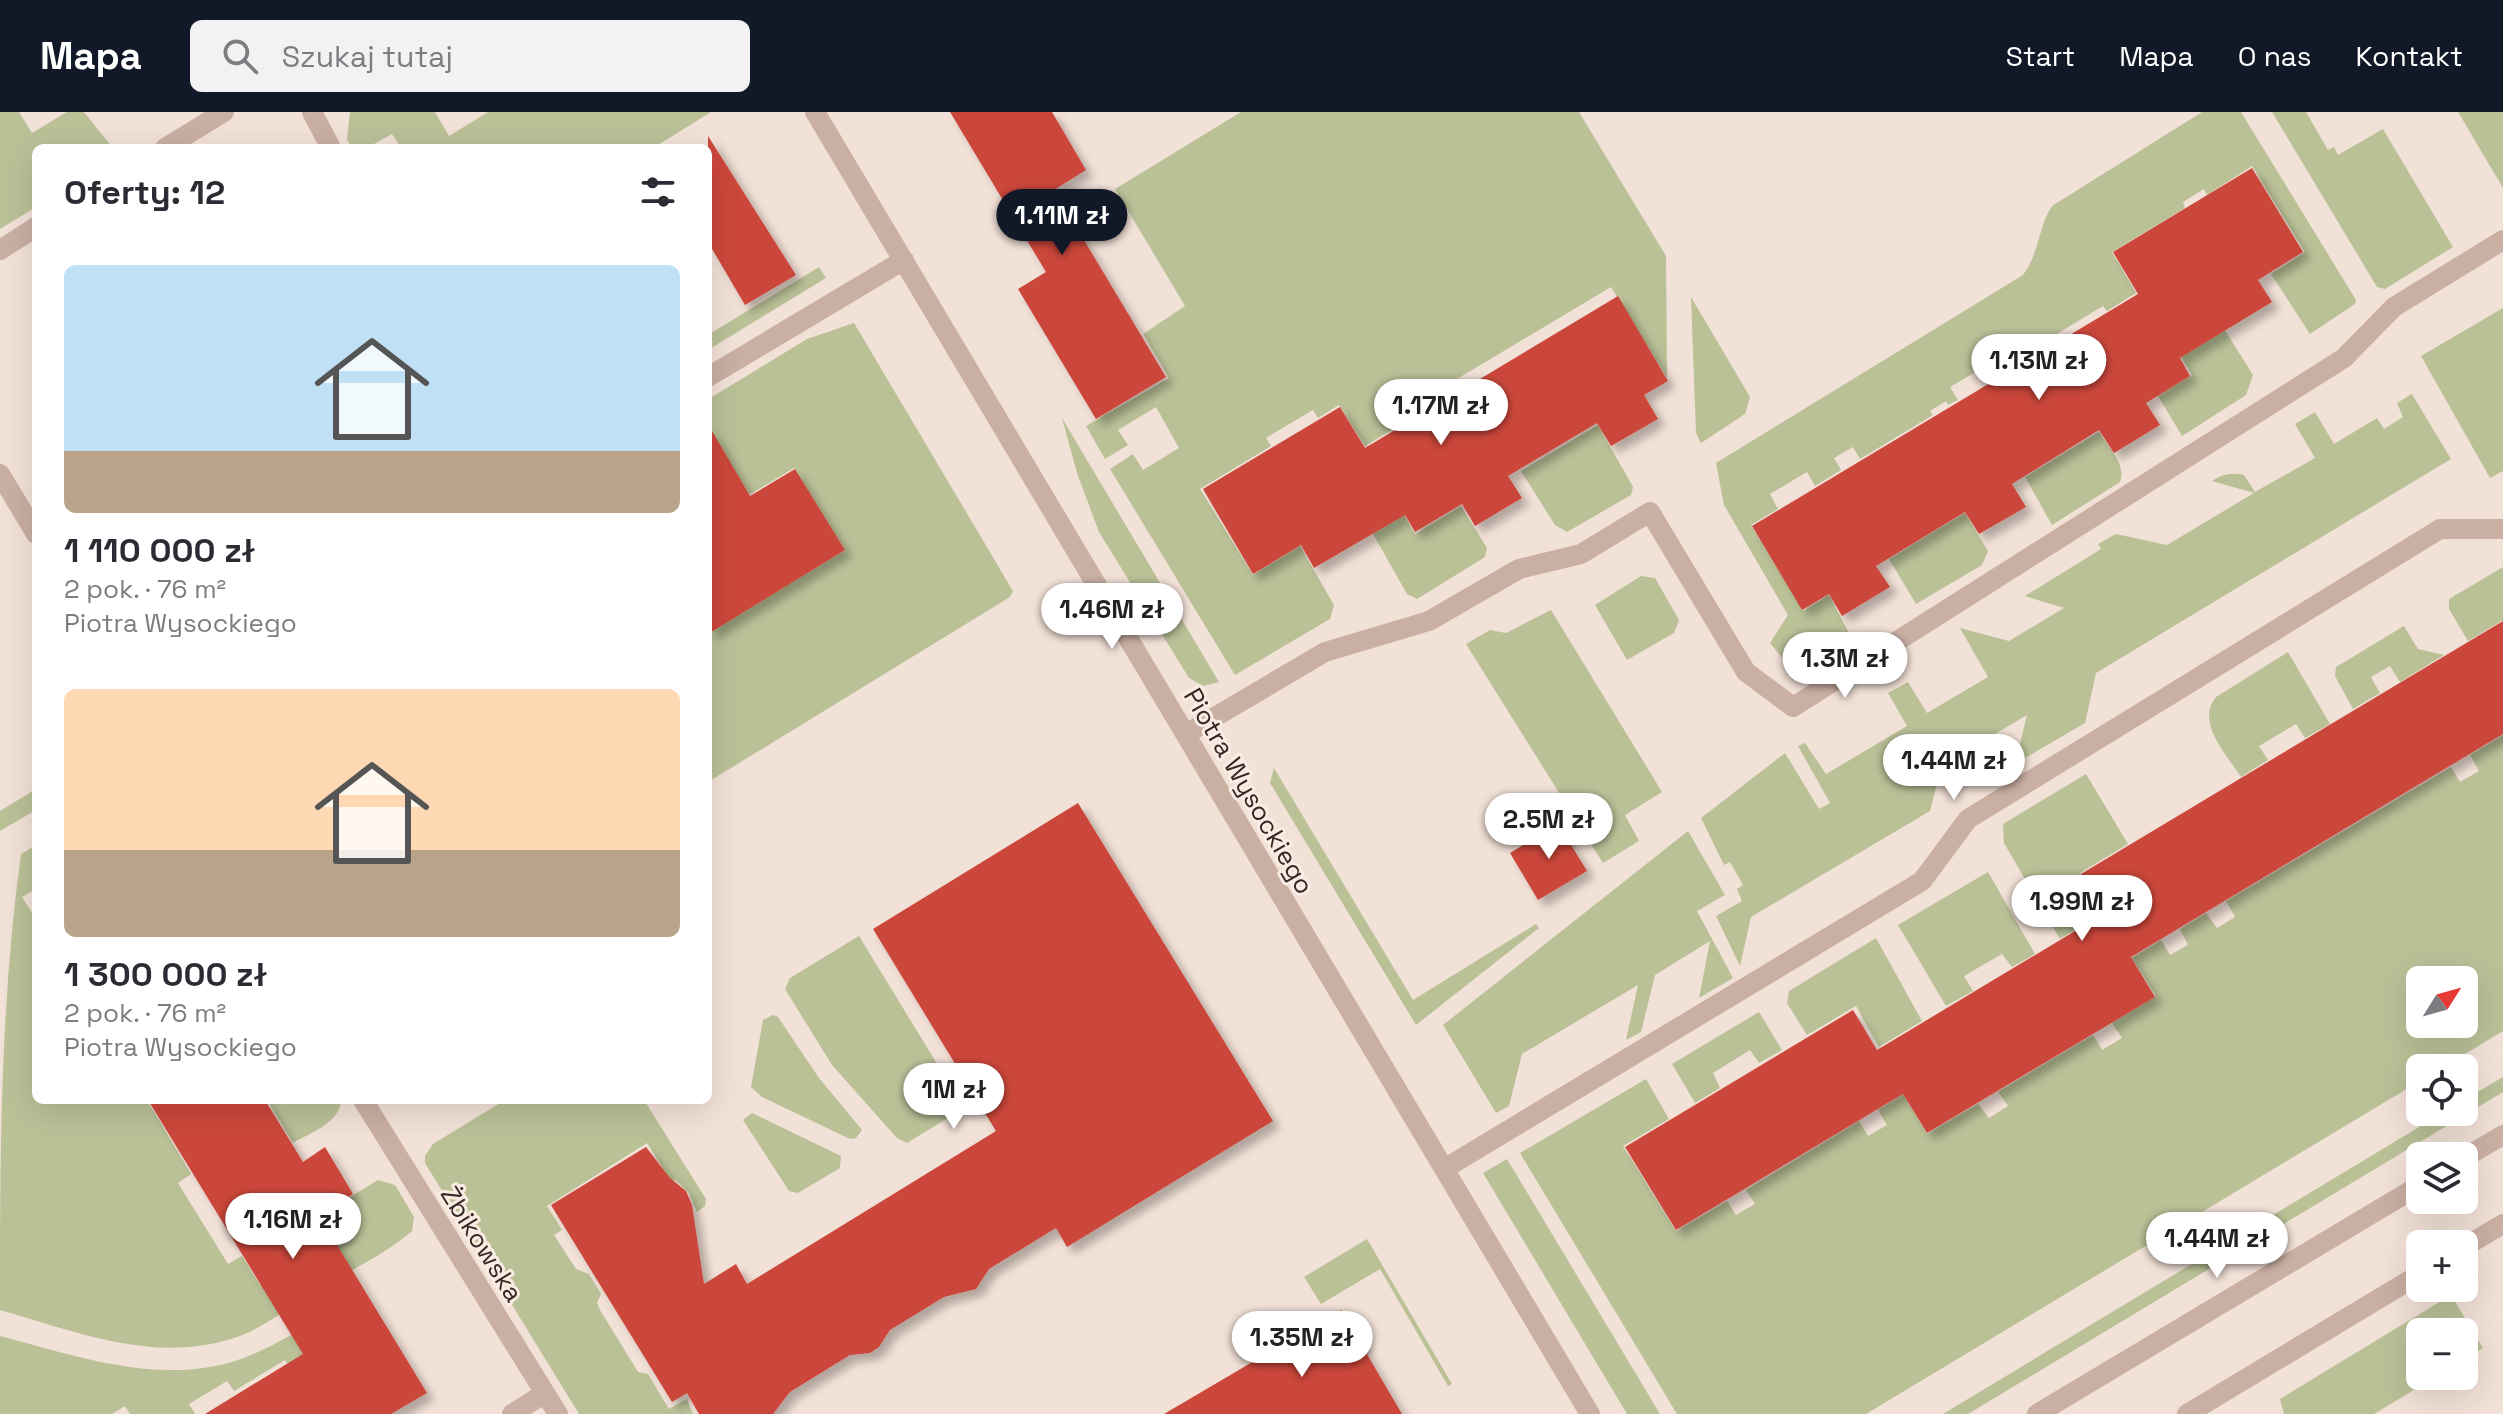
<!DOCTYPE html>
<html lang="pl">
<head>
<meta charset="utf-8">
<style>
  body { margin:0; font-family:"Space Grotesk",sans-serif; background:#f2f2f3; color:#2b2b33; height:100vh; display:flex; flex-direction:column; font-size:30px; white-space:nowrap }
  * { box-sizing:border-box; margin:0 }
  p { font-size:26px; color:#7c7c81 }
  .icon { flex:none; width:44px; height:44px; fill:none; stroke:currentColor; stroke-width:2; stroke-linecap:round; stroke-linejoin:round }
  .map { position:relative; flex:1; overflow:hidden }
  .details { position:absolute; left:32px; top:32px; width:680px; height:960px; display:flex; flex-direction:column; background:#fff; border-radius:12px; box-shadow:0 8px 32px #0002 }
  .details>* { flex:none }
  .needle { width:52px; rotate:53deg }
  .tools { position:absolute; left:2406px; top:854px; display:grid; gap:16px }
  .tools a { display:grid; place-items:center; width:72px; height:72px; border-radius:12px; background:#fff; box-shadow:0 8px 32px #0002; font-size:40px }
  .price { position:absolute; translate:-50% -68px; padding:0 18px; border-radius:28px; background:#fff; color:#222; font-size:26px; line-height:52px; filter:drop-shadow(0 2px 4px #0008) }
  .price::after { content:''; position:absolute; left:50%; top:48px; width:24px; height:18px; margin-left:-12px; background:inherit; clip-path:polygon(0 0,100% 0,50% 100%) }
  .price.selected { background:#111827; color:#fff }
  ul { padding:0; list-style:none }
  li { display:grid; align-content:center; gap:16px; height:424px; padding:0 32px }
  li span { display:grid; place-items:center; height:248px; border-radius:12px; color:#555 }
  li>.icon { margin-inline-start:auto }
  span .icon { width:144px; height:144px; fill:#fffc; stroke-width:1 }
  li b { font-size:34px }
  h2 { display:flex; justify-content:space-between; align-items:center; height:96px; padding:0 32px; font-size:34px }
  header { display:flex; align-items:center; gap:48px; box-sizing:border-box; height:112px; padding:0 40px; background:#111827; color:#fff }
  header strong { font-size:38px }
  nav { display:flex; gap:44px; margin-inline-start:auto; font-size:28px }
  .search { width:560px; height:72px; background:#f2f2f3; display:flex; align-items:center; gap:20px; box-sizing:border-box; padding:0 28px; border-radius:12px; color:#7c7c81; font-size:30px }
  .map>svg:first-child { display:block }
  .green { fill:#bac197; fill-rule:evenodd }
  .building { fill:#cc473b; filter:url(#shadow) }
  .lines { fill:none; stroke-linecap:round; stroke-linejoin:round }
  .minor { stroke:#caafa3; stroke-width:20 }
  .tertiary { stroke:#caafa3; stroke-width:20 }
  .labels { text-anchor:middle; stroke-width:6; stroke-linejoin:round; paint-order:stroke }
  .street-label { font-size:26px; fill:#352825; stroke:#faece3 }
</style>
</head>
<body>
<header>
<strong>Mapa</strong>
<div class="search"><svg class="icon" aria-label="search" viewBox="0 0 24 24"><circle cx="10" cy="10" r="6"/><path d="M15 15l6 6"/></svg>Szukaj tutaj</div>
<nav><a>Start</a><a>Mapa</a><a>O nas</a><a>Kontakt</a></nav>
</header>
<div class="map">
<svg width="2503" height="1302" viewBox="0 0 2503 1302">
  <defs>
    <filter id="shadow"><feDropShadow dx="7" dy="7" stdDeviation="4" flood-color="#0004"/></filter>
  </defs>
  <rect width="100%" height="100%" fill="#f2e1d7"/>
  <!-- green -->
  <path class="green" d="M 0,0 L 19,0 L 32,21 L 67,0 L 84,0 L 112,35 L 36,36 L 36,95 L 0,117 Z
    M 350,0 L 435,0 L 449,24 L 488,0 L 711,0 L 653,36 L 401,36 L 392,22 L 367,36 L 352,36 L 347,28 Z
    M 1241,0 L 1579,0 L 1666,144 L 1667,266 L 1611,175 L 1405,298 L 1410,307 L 1365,334 L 1339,293 L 1318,306 L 1313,298 L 1266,326 L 1271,334 L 1200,377 L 1253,463 L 1300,434 L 1334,493 L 1330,507 L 1235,563 L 1110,357 L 1133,342 L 1143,358 L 1179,336 L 1156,295 L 1118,318 L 1128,333 L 1105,347 L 1086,314 L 1169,266 L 1143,222 L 1185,194 L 1115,77 Z
    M 2202,0 L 2241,0 L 2356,188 L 2355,192 L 2310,222 L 2271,162 L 2305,140 L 2252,54 L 2207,83 L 2204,77 L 2183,90 L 2185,96 L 2112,140 L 2136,181 L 2107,199 L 2103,194 L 2019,245 L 2013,238 L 1950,275 L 1958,288 L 1948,293 L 1946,289 L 1930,299 L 1933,303 L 1860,347 L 1853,335 L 1834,346 L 1841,358 L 1815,374 L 1807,360 L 1770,382 L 1778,397 L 1751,413 L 1803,499 L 1829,483 L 1851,525 L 1845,535 L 1809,556 L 1783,547 L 1770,531 L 1788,503 L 1724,393 L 1716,351 L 2023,163 C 2039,142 2038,116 2052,94 Z
    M 2272,0 L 2306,0 L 2328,38 L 2334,35 L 2338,43 L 2383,17 L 2453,135 L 2385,177 L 2377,175 Z
    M 2458,0 L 2503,0 L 2503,76 Z
    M 819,155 L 826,166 L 708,238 L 708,223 Z
    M 1691,185 L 1750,285 L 1745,302 L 1701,331 L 1696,321 Z
    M 2211,196 L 2253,263 L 2246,283 L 2182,324 L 2158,284 L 2192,263 L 2168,222 Z
    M 2503,196 L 2503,359 L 2490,366 L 2421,244 Z
    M 854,211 L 1013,479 L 1010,485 L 708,670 L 708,521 L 845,438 L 794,356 L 749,383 C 736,359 695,311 712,285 L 807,227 Z
    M 2412,282 L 2451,347 L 2096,561 L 2085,611 L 2015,652 L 2027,603 L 1942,653 L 1930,699 L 1751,805 L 1740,854 L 1716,804 L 1742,789 L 1737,777 L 1743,773 L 1730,750 L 1724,753 L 1701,706 L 1785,641 L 1819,697 L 1830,691 L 1798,634 L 1805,631 L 1826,662 L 1907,614 L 1888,581 L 1908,570 L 1927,601 L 1988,565 L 1960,516 L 2009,529 L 2064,496 L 2025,484 L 2101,437 L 2098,432 L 2116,422 L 2167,433 L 2254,381 L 2212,369 C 2222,362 2232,360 2244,363 L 2255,380 L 2315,346 L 2295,312 L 2315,300 L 2334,332 L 2377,306 L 2384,317 L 2403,305 L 2397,291 Z
    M 1062,306 L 1219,570 L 1203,574 L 1189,566 L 1099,420 L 1077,361 Z
    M 1598,313 L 1633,375 L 1631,383 L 1567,420 L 1555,413 L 1521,359 Z
    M 2099,320 C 2108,334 2127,353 2120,370 L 2052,413 L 2025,365 Z
    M 1391,381 L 1415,422 L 1461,394 L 1487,436 L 1485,445 L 1417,487 L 1407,482 L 1360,399 Z
    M 1965,401 L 1988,439 L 1982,453 L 1916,492 L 1889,447 Z
    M 2503,455 L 2503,508 L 2468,529 L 2449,497 L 2449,487 Z
    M 1641,464 L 1655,466 L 1679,508 L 1674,521 L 1627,548 L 1595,493 Z
    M 1551,498 L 1662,680 L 1625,703 L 1639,729 L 1603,751 L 1466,532 L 1490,518 L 1506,521 Z
    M 2404,514 L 2418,537 L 2444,543 L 2400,570 L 2390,554 L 2371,565 L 2380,581 L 2353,597 L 2335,564 L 2336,555 Z
    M 2288,540 L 2330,612 L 2305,626 L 2296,612 L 2259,634 L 2268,648 L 2241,665 C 2227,643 2195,610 2216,585 Z
    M 2503,623 L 2503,919 L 2442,956 L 2420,956 L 2420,969 L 1866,1302 L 1677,1302 L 1520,1041 L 1646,967 L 1669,1007 L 1623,1034 L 1676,1119 L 1727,1089 L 1736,1103 L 1755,1092 L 1746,1078 L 1859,1009 L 1868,1024 L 1887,1013 L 1878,998 L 1903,982 L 1927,1022 L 1978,992 L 1989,1006 L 2008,994 L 1998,980 L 2093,923 L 2102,938 L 2122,926 L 2112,911 L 2156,884 L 2132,846 L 2161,828 L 2170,843 L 2188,833 L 2180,817 L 2206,801 L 2217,816 L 2235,805 L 2226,789 L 2451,655 L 2460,670 L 2479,659 L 2470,643 ZM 2420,868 L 2464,868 L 2464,912 L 2420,912 Z
    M 1274,656 L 1413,888 L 1536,812 L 1539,816 L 1416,913 L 1270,671 Z
    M 2086,662 L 2128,732 L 2080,761 L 2104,800 L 2060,827 L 2004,731 L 2003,712 Z
    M 36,677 L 36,698 L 0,719 L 0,699 Z
    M 1688,719 L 1725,783 L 1697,799 L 1733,866 L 1699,886 L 1710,829 L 1655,863 L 1641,920 L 1626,928 L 1638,873 L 1522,942 L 1509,994 L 1496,1001 L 1443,913 Z
    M 36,733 L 36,777 L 22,785 L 36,807 L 36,988 L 147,988 L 191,1062 L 178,1071 L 228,1152 L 242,1144 L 260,1173 L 347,1122 L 332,1096 L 378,1068 L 395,1073 L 414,1105 L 412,1119 C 386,1142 349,1159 318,1177 C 293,1192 272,1210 245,1222 C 161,1255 81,1221 0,1198 C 0,1046 0,893 21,742 Z
    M 1988,760 L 2035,842 L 2012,855 L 2002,842 L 1964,864 L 1973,879 L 1946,894 L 1898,813 Z
    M 859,824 L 964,996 L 907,1031 L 897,1026 L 832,953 L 785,877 L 790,866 Z
    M 1876,826 L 1922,909 L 1879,935 L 1856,894 L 1807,923 L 1787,891 L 1789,879 Z
    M 1759,900 L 1782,938 L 1759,951 L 1750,938 L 1713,961 L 1720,976 L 1695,991 L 1672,952 Z
    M 773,903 L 778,905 L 819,966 L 862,1018 L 856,1026 L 850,1027 L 762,985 L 751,975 L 763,908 Z
    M 2503,965 L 2503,980 L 1968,1302 L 1943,1302 L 2444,1000 L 2464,1000 L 2464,988 Z
    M 267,988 L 341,988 C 341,1010 310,1021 293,1031 Z
    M 505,988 L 644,988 L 706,1087 L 705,1094 L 697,1100 L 689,1081 L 676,1068 L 671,1069 L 647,1031 L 547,1094 L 562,1118 L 554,1123 L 576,1157 L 589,1162 L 601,1182 L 597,1191 L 600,1198 L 638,1260 L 648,1262 L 669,1297 L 687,1287 L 693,1302 L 579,1302 L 425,1051 L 425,1044 L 433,1032 Z
    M 752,1001 L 841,1044 L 840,1056 L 798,1081 L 789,1079 L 743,1008 Z
    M 1507,1047 L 1660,1302 L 1627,1302 L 1483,1061 Z
    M 1367,1127 L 1452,1272 L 1448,1274 L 1380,1157 L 1321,1192 L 1304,1165 Z
    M 353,1183 L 319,1302 L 285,1248 L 234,1279 L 227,1269 L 189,1292 L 195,1302 L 130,1302 L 125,1294 L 112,1302 L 0,1302 L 0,1224 C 85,1246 173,1279 258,1240 C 292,1225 322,1203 353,1183 Z
    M 2446,1186 L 2454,1188 L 2483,1236 L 2464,1248 L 2464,1220 L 2420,1220 L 2420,1264 L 2437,1264 L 2374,1302 L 2284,1302 L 2280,1287 Z"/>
  <!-- building -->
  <path class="building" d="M 950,0 L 1052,0 L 1086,58 L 1054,78 L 1166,265 L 1096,307 L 1018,177 L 1046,160 Z
    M 708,24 L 796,163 L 745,193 L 708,130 Z
    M 2252,56 L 2303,140 L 2258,168 L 2272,190 L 2180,246 L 2190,264 L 2146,291 L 2160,313 L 2114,341 L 2099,318 L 2012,372 L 2026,395 L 1979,422 L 1965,400 L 1876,454 L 1890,475 L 1842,504 L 1829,482 L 1802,498 L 1752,414 L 2138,182 L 2113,140 Z
    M 1618,184 L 1668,269 L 1644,283 L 1658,307 L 1611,334 L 1597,311 L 1508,364 L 1522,386 L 1475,414 L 1462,392 L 1415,420 L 1405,403 L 1314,456 L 1301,433 L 1253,462 L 1203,377 L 1340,295 L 1365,336 Z
    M 708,312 L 750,384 L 795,357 L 845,438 L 708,522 Z
    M 2503,509 L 2503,622 L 2131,845 L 2155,885 L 1927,1021 L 1903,982 L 1676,1118 L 1625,1035 L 1853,898 L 1877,938 L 2105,801 L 2081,762 Z
    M 1078,691 L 1273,1009 L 1067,1135 L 1056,1116 L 989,1157 L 976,1177 L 944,1185 L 890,1218 L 879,1235 L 870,1241 L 850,1243 L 790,1280 L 773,1302 L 699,1302 L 687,1281 L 672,1290 L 551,1093 L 646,1035 L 670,1066 L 686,1079 L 692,1093 L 704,1172 L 736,1152 L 747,1172 L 996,1019 L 873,817 Z
    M 1568,706 L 1568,728 L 1587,759 L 1538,788 L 1510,741 Z
    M 148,988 L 265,988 L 303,1050 L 325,1035 L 353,1082 L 331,1096 L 346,1121 L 334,1128 L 427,1281 L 391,1302 L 205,1302 L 303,1242 Z
    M 1341,1198 L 1402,1302 L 1164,1302 Z"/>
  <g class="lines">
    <!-- minor -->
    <path class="minor" d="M 312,0 L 331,36
      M 815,0 L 1590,1302
      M 165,36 L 224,0
      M 0,138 L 36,115
      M 708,265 L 904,148
      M 0,362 L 36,422
      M 1186,622 L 1325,540 L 1429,509 L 1519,457 L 1581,442 L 1650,400 L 1746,560 L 1793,595 L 2344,246 L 2394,195 L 2503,128
      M 363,988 L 558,1302
      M 1444,1057 L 1922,769 L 1968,707 L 2440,417 L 2503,417
      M 512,1302 L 545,1281"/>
    <!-- tertiary -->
    <path class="tertiary" d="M 2464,1046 L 2503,1023
      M 2464,1135 L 2503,1112
      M 2037,1302 L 2420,1073
      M 2187,1302 L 2420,1162"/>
  </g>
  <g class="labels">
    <!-- street labels -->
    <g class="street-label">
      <text transform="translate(1249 679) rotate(60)" y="9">Piotra Wysockiego</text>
      <text transform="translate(482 1132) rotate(58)" y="9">Żbikowska</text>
    </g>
  </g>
</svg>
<div class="tools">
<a><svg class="needle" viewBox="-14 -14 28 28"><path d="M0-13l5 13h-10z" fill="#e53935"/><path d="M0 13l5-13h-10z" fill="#7c7c81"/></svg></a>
<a><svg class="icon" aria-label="locate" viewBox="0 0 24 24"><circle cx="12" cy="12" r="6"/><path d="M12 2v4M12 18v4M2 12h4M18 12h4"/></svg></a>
<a><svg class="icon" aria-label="layers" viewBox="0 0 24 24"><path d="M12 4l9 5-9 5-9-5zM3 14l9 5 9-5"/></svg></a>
<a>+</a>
<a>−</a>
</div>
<b class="price selected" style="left:1062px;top:145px">1.11M zł</b>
<b class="price" style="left:2039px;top:290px">1.13M zł</b>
<b class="price" style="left:1441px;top:335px">1.17M zł</b>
<b class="price" style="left:1112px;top:539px">1.46M zł</b>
<b class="price" style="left:1845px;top:588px">1.3M zł</b>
<b class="price" style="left:1954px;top:690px">1.44M zł</b>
<b class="price" style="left:1549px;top:749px">2.5M zł</b>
<b class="price" style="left:2082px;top:831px">1.99M zł</b>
<b class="price" style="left:954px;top:1019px">1M zł</b>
<b class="price" style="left:293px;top:1149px">1.16M zł</b>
<b class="price" style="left:2217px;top:1168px">1.44M zł</b>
<b class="price" style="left:1302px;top:1267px">1.35M zł</b>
<section class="details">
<h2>Oferty: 12<svg class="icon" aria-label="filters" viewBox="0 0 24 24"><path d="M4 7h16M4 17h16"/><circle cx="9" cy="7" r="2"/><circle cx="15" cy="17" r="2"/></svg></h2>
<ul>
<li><span style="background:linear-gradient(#bfe0f5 75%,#b9a48a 0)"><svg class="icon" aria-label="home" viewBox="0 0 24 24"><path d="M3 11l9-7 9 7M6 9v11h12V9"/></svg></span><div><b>1 110 000 zł</b><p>2 pok. · 76 m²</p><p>Piotra Wysockiego</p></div></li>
<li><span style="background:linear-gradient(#ffd9b3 65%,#b9a48a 0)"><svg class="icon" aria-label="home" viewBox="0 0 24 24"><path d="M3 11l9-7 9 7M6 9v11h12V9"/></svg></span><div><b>1 300 000 zł</b><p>2 pok. · 76 m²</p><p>Piotra Wysockiego</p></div></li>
</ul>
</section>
</div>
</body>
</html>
